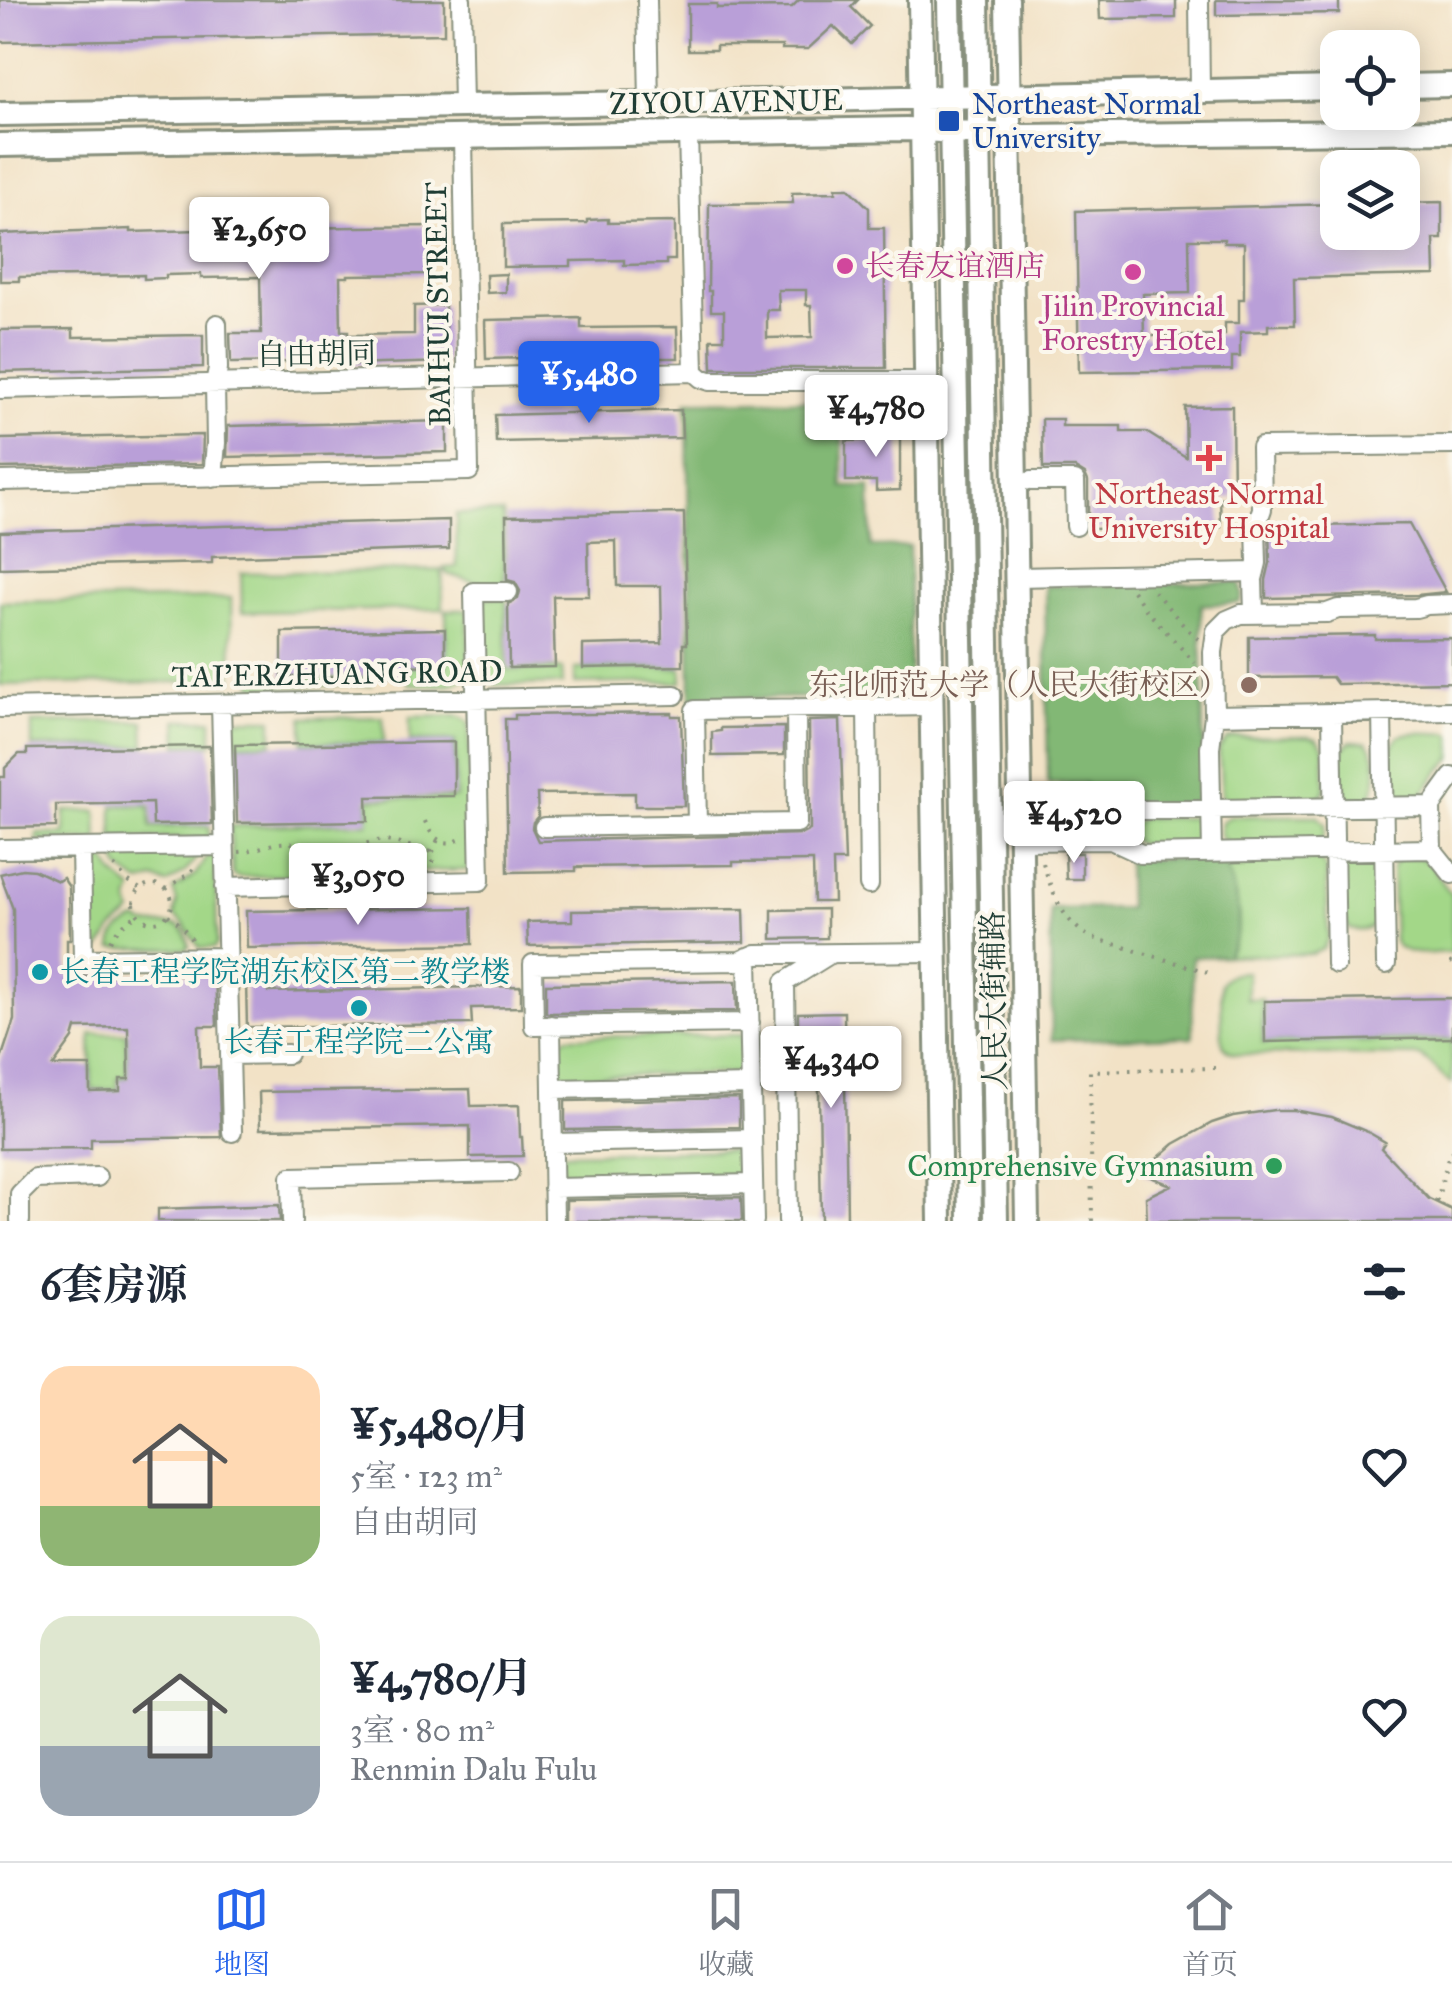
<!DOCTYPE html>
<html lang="zh">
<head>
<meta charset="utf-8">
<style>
  body { margin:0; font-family:"IM FELL Great Primer","Noto Serif SC",serif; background:#f6f6f7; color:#1f2937; height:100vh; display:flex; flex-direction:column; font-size:38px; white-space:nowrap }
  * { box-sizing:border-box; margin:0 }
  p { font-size:32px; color:#747a83 }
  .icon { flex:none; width:55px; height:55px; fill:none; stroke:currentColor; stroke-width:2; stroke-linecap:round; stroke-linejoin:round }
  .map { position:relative; height:1221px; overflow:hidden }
  .drawer { display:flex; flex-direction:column; background:#fff; flex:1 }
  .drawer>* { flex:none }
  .controls { position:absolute; left:1320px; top:30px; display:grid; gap:20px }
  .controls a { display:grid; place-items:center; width:100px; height:100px; border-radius:20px; background:#fff; box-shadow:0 5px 25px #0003; font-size:50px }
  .price { position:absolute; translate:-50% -85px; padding:0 22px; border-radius:10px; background:#fff; color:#222; font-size:32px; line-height:65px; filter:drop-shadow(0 2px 5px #0008) }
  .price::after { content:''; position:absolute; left:50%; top:60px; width:30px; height:22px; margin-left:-15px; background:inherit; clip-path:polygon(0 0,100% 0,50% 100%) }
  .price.on { background:#2563eb; color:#fff }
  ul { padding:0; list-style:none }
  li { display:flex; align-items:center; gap:30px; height:250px; padding:0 40px }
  li span { display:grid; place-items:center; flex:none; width:280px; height:200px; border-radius:30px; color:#555 }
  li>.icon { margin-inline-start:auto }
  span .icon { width:120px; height:120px; fill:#fffc; stroke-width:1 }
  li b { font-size:42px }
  h2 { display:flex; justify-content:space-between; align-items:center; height:120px; padding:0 40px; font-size:42px }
  .tabs { display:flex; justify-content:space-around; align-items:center; height:140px; border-top:2px solid #e0e1e3; background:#fff; font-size:28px; color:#747a83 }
  .tabs a { display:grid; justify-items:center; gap:5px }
  .tabs .on { color:#2563eb }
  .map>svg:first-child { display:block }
  .green { fill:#a3d788; stroke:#618a5e; stroke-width:2.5 }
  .forest { fill:#82b874; stroke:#507a54; stroke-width:2.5 }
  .building { fill:#b99fd8; fill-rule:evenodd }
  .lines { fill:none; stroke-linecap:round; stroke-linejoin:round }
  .minor-casing { stroke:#88907d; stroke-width:22 }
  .major-casing { stroke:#88907d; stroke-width:28 }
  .path { stroke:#88907d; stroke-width:4; stroke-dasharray:2.5 8; stroke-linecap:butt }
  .minor { stroke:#fff; stroke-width:18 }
  .major { stroke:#fff; stroke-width:22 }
  .transit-dot { fill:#1a4fb4; stroke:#fbf7ec; stroke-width:4 }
  .hotel-dot { fill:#d1479c; stroke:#fbf7ec; stroke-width:4 }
  .health-dot { fill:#e0444e; stroke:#fbf7ec; stroke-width:4 }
  .education-dot { fill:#8d6e63; stroke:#fbf7ec; stroke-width:4 }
  .culture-dot { fill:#0f9aa8; stroke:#fbf7ec; stroke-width:4 }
  .leisure-dot { fill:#2e9e5b; stroke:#fbf7ec; stroke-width:4 }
  .labels { text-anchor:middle; stroke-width:8; stroke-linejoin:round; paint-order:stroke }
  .street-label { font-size:30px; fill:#1f3d34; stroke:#fbf7ec }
  .transit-label { font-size:30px; fill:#164399; stroke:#fbf7ec; text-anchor:start }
  .hotel-label { font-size:30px; fill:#b23c85; stroke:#fbf7ec; text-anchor:start }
  .health-label { font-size:30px; fill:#be3a42; stroke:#fbf7ec }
  .education-label { font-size:30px; fill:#785e54; stroke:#fbf7ec; text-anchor:end }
  .culture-label { font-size:30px; fill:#0d838f; stroke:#fbf7ec; text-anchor:start }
  .leisure-label { font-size:30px; fill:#27864d; stroke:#fbf7ec; text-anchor:end }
</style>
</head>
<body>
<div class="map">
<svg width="1452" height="1221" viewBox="0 0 1452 1221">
  <rect width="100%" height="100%" fill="#fbf7ec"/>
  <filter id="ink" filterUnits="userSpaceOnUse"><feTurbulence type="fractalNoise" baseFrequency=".01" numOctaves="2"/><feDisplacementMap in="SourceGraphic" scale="20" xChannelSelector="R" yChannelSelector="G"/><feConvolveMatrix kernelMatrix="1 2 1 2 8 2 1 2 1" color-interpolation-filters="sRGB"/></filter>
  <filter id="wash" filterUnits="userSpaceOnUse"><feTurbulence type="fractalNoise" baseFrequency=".0048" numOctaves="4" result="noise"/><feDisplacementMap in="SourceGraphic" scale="40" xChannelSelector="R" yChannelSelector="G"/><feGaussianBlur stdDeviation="2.25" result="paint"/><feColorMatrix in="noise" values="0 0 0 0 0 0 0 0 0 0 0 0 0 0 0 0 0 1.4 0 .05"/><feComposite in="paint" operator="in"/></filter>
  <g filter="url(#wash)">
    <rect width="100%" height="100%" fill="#f2e2c6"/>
    <!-- green -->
    <path class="green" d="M 503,513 L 505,585 L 475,582 L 447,574 L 444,568 L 457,567 L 456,514 Z
      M 442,570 L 443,609 L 242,612 L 241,573 Z
      M 231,598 L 232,681 L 0,685 L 0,602 Z
      M 483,598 L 506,598 L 507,670 L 562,669 L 563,684 L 496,685 L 489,682 L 484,675 Z
      M 446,610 L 468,610 L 469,674 C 456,690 428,684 409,684 L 408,667 L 447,666 Z
      M 682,668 L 682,682 L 575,684 L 575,669 Z
      M 371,678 L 372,685 L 253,687 L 253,680 Z
      M 459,716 L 469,722 L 472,866 L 467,870 L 238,877 L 233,875 L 230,826 L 368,823 L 369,799 L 456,798 L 455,741 L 410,741 L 410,717 Z
      M 383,717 L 384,742 L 303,743 L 303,718 Z
      M 235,719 L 272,719 L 272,743 L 235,744 Z
      M 177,720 L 212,720 L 212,744 L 178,745 Z
      M 144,721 L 145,746 L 32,747 L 32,723 Z
      M 1448,733 L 1452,736 L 1452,758 C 1439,770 1430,784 1419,798 C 1412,798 1401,800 1396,796 C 1387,789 1388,741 1400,736 C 1412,730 1435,734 1448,733 Z
      M 1309,736 L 1317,738 L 1324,747 L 1325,790 L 1318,800 L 1228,801 L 1222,796 L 1219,749 L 1227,739 L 1235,737 Z
      M 1351,741 L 1367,742 C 1379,755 1380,786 1368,799 L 1348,799 L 1341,790 L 1340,752 Z
      M 150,805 L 151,827 L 209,826 L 209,838 L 113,839 L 113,806 Z
      M 65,811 L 97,811 L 98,840 L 37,841 L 37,834 L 65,834 Z
      M 1232,816 L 1317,816 L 1325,824 C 1325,835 1325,840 1313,844 L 1228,844 L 1220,836 C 1220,825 1221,820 1232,816 Z
      M 1144,818 L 1194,818 L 1203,826 L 1203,836 L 1195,845 L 1144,846 L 1133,841 L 1131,834 L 1133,823 Z
      M 199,854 L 186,871 L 167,884 L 154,879 L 140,883 L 120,869 L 114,855 Z
      M 209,854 L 215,856 L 217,944 L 214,948 L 200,948 L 183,923 L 174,916 L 177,901 L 173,890 L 195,875 Z
      M 97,855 L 103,855 L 114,874 L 133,890 L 129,901 L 132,913 L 113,929 L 99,950 L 93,943 L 92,860 Z
      M 1420,857 L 1431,866 L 1452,896 L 1452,952 C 1433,952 1406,959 1394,942 L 1392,868 L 1399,858 Z
      M 1224,858 L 1319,859 L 1326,868 L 1328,938 L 1323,949 L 1312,954 L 1227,956 C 1249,919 1234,896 1224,858 Z
      M 1349,858 L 1369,858 L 1376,868 L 1377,919 C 1372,931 1362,932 1350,929 L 1343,919 L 1342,868 Z
      M 137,920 C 158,934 184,909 189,946 L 186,949 L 112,948 C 112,934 124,925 137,920 Z
      M 1247,972 L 1247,999 L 1262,999 L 1263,1043 L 1452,1040 L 1452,1083 C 1439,1077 1433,1062 1420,1056 L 1238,1054 C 1228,1053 1223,1048 1222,1039 L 1221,984 C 1227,973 1235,972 1247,972 Z
      M 126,1033 L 127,1077 L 117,1078 L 118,1089 L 92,1090 L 91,1034 Z
      M 742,1035 L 742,1073 L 568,1076 L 562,1074 L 560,1070 L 560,1043 L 566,1037 Z
      M 743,1150 L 747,1152 L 745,1175 L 742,1175 L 568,1178 L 562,1174 L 561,1157 L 565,1153 Z"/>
    <!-- forest -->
    <path class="forest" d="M 869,399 L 869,433 L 842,434 L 843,487 L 870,487 L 871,547 L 909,546 L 910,696 L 691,699 L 687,401 Z
      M 1238,582 C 1243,587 1243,598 1239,603 L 1201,605 L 1204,788 C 1203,798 1197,801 1188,804 L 1086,806 L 1085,783 L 1048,784 L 1045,586 Z
      M 1224,858 C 1234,896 1249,919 1227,956 L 1192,957 L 1193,1037 L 1052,1040 L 1050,909 L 1128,908 L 1127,860 Z"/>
    <g id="blocks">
      <!-- building -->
      <path class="building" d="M 0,0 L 444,0 L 444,34 L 0,42 Z
        M 799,0 L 858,0 L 851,7 L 870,26 L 852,44 L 833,26 L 808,49 L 782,49 L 782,46 L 716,46 L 716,50 L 688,50 L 688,4 L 717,4 L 717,8 L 792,7 Z
        M 1099,0 L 1176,0 L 1176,18 L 1100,19 Z
        M 1216,0 L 1339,0 L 1339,13 L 1216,15 Z
        M 836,188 L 849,188 L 869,208 L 869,228 L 884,228 L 886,368 L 712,368 L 711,339 L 724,339 L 724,311 L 711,311 L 711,291 L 708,291 L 709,204 L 793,203 L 792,193 L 836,192 ZM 778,290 L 806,290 L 806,305 L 811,305 L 812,337 L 767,338 L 767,310 L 779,310 Z
        M 1442,202 L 1442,239 L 1434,239 L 1435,275 L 1294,278 L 1295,325 L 1268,325 L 1268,331 L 1240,332 L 1240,357 L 1232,357 L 1232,370 L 1079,372 L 1076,211 L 1338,204 L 1338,232 L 1402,232 L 1402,203 ZM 1189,239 L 1224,239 L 1224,243 L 1244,243 L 1244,299 L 1239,299 L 1239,323 L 1225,323 L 1225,335 L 1144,336 L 1143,294 L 1190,293 Z
        M 608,219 L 608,223 L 675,222 L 675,260 L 666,260 L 666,264 L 624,265 L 624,260 L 571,261 L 571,266 L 503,267 L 503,224 L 587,223 L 587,220 Z
        M 429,226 L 429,274 L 348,275 L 348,277 L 340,277 L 341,331 L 348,331 L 348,335 L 414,334 L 414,306 L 445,305 L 446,362 L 348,365 L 348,361 L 231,363 L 230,333 L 261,333 L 260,277 L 201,278 L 201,274 L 166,275 L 166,278 L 144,279 L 144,275 L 19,277 L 19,281 L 0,281 L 0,234 L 131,229 L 131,232 L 201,230 L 202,234 L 230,233 L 230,236 L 288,235 L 288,228 Z
        M 506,274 L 506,292 L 487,293 L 486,275 Z
        M 581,318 L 581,328 L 677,327 L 678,358 L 596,358 L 596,356 L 486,359 L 485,320 Z
        M 73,329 L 73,337 L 203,335 L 203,367 L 0,372 L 0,330 Z
        M 1232,406 L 1233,498 L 1220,498 L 1221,527 L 1088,529 L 1088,481 L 1085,474 L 1075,468 L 1043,468 L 1042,419 L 1062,419 L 1062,426 L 1121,426 L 1121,432 L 1146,432 L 1186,457 L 1185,407 Z
        M 681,410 L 682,438 L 496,442 L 495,415 Z
        M 447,421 L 447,452 L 227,457 L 228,426 Z
        M 875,430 L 900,430 L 900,490 L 876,491 L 876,481 L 846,481 L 846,441 L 876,440 Z
        M 203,435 L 202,464 L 0,468 L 0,439 Z
        M 684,513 L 687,644 L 683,644 L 683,666 L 583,668 L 583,645 L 662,643 L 661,586 L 617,586 L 616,541 L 588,542 L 589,596 L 553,596 L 555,667 L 509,668 L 508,604 L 518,599 L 520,591 L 515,582 L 507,580 L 506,516 Z
        M 449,520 L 449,549 L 212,557 L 212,563 L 0,568 L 0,532 Z
        M 1409,524 L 1446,592 L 1417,595 L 1266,598 L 1266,580 L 1270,563 L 1269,527 Z
        M 445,629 L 445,665 L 404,666 L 404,675 L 282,677 L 282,632 Z
        M 1375,635 L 1375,639 L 1452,638 L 1452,682 L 1337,684 L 1332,677 L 1249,678 L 1249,637 Z
        M 672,713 L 672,716 L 681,716 L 684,806 L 635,806 L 635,793 L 537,794 L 538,816 L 533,822 L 532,828 L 538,841 L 802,834 L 810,830 L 809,721 L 840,720 L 845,861 L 833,861 L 834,902 L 814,902 L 813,861 L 810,861 L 733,862 L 733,865 L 576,867 L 576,871 L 508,872 L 505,719 L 515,719 L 515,715 Z
        M 784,727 L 784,755 L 712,756 L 712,732 L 721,731 L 721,728 Z
        M 454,742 L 454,796 L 367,797 L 368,821 L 237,823 L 235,745 Z
        M 210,746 L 212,824 L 153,825 L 152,803 L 56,805 L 56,827 L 0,828 L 0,777 L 5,777 L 5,768 L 19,754 L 27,754 L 27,749 Z
        M 1064,787 L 1081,787 L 1081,813 L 1065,813 Z
        M 1065,853 L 1082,853 L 1082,879 L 1066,879 Z
        M 22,869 L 34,870 L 58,881 L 63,878 L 69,887 L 70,940 L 67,940 L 67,976 L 215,974 L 217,1026 L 199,1026 L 200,1067 L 218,1067 L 221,1137 L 91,1139 L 91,1148 L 0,1149 L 0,1062 L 14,1020 L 13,909 L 0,874 ZM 128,1027 L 129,1079 L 120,1079 L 120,1091 L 90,1092 L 90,1066 L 53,1066 L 73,1038 L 76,1028 Z
        M 471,908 L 472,944 L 247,948 L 246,911 Z
        M 744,909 L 745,942 L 528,946 L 527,922 L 572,921 L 572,911 Z
        M 827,909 L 827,938 L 772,939 L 772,910 Z
        M 736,981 L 737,1011 L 546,1013 L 546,984 Z
        M 246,982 L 268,982 L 268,992 L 521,986 L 521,1007 L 471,1008 L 472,1024 L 247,1027 Z
        M 1452,998 L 1452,1038 L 1265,1042 L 1264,1001 Z
        M 844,1012 L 847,1219 L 821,1221 L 818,1029 L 798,1030 L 798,1013 Z
        M 470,1089 L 471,1106 L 519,1105 L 520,1137 L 522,1137 L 523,1156 L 470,1157 L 470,1126 L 260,1129 L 259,1092 Z
        M 739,1098 L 739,1127 L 565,1130 L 565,1101 Z
        M 1274,1110 L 1293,1110 L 1332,1117 L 1368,1132 L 1385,1142 L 1381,1148 L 1429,1199 L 1452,1210 L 1452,1221 L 1147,1221 L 1146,1197 L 1171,1185 L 1143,1174 L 1158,1158 L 1174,1144 L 1212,1123 L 1233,1116 Z
        M 741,1197 L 742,1221 L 566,1221 L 566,1200 Z
        M 279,1205 L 280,1221 L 158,1221 L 158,1209 Z"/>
    </g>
  </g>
  <g filter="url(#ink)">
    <use href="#blocks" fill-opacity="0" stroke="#88907d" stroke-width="2.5"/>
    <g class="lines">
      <!-- minor casing -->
      <g class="minor-casing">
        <path id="minor" d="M 461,0 L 463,106
          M 647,0 L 649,103
          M 1199,0 L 1200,91
          M 694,372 L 701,378 L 710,381 L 926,381
          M 0,389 L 694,372 L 688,132
          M 213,477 L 216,443 L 215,384 L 218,368 L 217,324
          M 0,481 L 469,471 L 463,137
          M 1030,481 L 1075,481 L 1076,526
          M 1017,577 L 1255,572
          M 1254,614 L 1253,579 L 1257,563 L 1256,526 L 1262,509 L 1261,447 L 1452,445
          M 221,704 L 232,1132
          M 867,707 L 869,885
          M 0,708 L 675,695
          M 1382,712 L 1386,964
          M 1332,713 L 1336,964
          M 1214,715 L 1452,711
          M 1452,777 L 1431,806 L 1432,849 L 1452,874
          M 697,825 L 695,710 L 931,706
          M 1021,826 L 1111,825 L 1141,810 L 1431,806
          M 544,827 L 797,823 L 796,708
          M 1021,841 L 1111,840 L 1141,854 L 1432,849
          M 81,848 L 83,959 L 227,957
          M 0,849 L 224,846
          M 1212,853 L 1210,748 L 1214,715 L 1213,652 L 1216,631 L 1227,620 L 1241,614 L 1327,613 L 1338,609 L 1416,608 L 1427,605 L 1452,604
          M 225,887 L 480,881 L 474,592 L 508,592
          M 748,957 L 754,1221
          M 750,1023 L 534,1026 L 533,964 L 740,961 L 756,954 L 935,952
          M 551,1025 L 554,1221
          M 230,1055 L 288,1054
          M 552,1089 L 751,1085
          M 553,1143 L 752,1139
          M 553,1188 L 753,1184
          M 20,1221 L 20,1194 L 35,1179 L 97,1177
          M 292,1221 L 291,1177 L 509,1172
          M 788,1221 L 785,982 L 830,954"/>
      </g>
      <!-- major casing -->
      <g class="major-casing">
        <path id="major" d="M 920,0 L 940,1221
          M 949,0 L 970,1221
          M 977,0 L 996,1221
          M 1007,0 L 1027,1221
          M 1402,86 L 1452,85
          M 0,114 L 817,100 L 1338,88
          M 0,145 L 906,129 L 1024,136 L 1452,131"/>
      </g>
      <!-- path -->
      <path class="path" d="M 1133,591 L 1147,611 L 1195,663
        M 1154,591 L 1185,627 L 1198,639
        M 425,821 C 431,838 445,849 462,838
        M 239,852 C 257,851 275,840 293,843 C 309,845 319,861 336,859 C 351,858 358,845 371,842 C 388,837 415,849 433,852
        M 433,863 L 433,852 L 438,839
        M 1043,863 C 1053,894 1061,920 1090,937 L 1214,974
        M 114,866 L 126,879 L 140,889
        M134 903a19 19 0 1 1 38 0a19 19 0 1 1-38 0Z
        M 166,889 L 190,873 L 197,864
        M 168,915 L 180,924 L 192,940
        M 110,941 L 119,928 L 138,914
        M 1450,963 L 1452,962
        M 1437,1202 L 1449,1153 L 1452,1152
        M 1092,1221 L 1090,1071 L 1215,1068"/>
      <!-- minor -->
      <use href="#minor" class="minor"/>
      <!-- major -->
      <use href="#major" class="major"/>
    </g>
  </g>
  <!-- markers -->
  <rect class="transit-dot" x="937" y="109" width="24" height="24" rx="5"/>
  <g class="hotel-dot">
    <circle cx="845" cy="266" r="10"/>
    <circle cx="1133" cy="272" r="10"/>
  </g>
  <path class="health-dot" d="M1204 443h10v10h10v10h-10v10h-10v-10h-10v-10h10z"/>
  <circle class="education-dot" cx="1249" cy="685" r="10"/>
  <g class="culture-dot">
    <circle cx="40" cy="972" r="10"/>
    <circle cx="359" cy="1008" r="10"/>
  </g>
  <circle class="leisure-dot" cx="1274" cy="1166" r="10"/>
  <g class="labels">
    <!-- street labels -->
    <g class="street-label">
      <text transform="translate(726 102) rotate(-1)" y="10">ZIYOU AVENUE</text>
      <text transform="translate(438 304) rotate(-91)" y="10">BAIHUI STREET</text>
      <text transform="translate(316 354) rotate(-1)" y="10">自由胡同</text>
      <text transform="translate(337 674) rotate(-1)" y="10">TAI'ERZHUANG ROAD</text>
      <text transform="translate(994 1001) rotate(-91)" y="10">人民大街辅路</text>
    </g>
    <!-- transit labels -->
    <g class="transit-label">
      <text x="972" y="114">Northeast Normal<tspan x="972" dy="34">University</tspan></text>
    </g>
    <!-- hotel labels -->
    <g class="hotel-label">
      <text x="865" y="276">长春友谊酒店</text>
      <text x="1133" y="316" text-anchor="middle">Jilin Provincial<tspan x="1133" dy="34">Forestry Hotel</tspan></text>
    </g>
    <!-- health labels -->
    <g class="health-label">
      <text x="1209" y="504">Northeast Normal<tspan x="1209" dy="34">University Hospital</tspan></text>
    </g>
    <!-- education labels -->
    <g class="education-label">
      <text x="1229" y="695">东北师范大学（人民大街校区）</text>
    </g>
    <!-- culture labels -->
    <g class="culture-label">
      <text x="60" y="982">长春工程学院湖东校区第二教学楼</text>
      <text x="359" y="1052" text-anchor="middle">长春工程学院二公寓</text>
    </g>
    <!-- leisure labels -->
    <g class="leisure-label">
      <text x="1254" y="1176">Comprehensive Gymnasium</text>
    </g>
  </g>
</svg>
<div class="controls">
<a><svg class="icon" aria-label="locate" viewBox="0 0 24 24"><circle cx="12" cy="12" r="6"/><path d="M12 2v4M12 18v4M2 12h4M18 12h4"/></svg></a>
<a><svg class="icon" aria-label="layers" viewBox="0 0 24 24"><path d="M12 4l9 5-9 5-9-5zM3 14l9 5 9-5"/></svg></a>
</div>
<b class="price" style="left:259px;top:282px">¥2,650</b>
<b class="price on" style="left:589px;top:426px">¥5,480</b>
<b class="price" style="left:876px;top:460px">¥4,780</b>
<b class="price" style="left:1074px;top:866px">¥4,520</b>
<b class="price" style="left:358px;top:928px">¥3,050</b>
<b class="price" style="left:831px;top:1111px">¥4,340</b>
</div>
<section class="drawer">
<h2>6套房源<svg class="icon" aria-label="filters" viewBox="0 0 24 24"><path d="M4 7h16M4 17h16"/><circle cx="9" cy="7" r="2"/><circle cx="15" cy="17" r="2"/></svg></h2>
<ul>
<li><span style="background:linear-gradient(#ffd9b3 70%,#8fb573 0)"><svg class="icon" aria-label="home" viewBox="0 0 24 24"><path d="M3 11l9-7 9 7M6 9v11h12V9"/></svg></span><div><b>¥5,480/月</b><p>5室 · 123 m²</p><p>自由胡同</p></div><svg class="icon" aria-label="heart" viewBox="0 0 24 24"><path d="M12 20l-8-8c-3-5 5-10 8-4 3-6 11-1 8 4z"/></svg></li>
<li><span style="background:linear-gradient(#dfe7d0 65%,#9aa5b1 0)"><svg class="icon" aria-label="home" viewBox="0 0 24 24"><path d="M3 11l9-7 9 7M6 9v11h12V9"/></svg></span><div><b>¥4,780/月</b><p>3室 · 80 m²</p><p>Renmin Dalu Fulu</p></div><svg class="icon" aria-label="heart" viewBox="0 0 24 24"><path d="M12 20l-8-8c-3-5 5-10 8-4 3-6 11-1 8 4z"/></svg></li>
</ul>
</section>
<nav class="tabs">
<a class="on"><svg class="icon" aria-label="map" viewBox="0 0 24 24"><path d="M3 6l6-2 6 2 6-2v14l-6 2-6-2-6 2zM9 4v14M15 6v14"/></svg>地图</a>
<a><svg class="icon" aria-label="saved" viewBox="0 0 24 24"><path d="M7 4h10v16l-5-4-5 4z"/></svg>收藏</a>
<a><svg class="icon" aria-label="home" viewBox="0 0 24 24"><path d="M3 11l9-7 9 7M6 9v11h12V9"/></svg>首页</a>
</nav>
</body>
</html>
